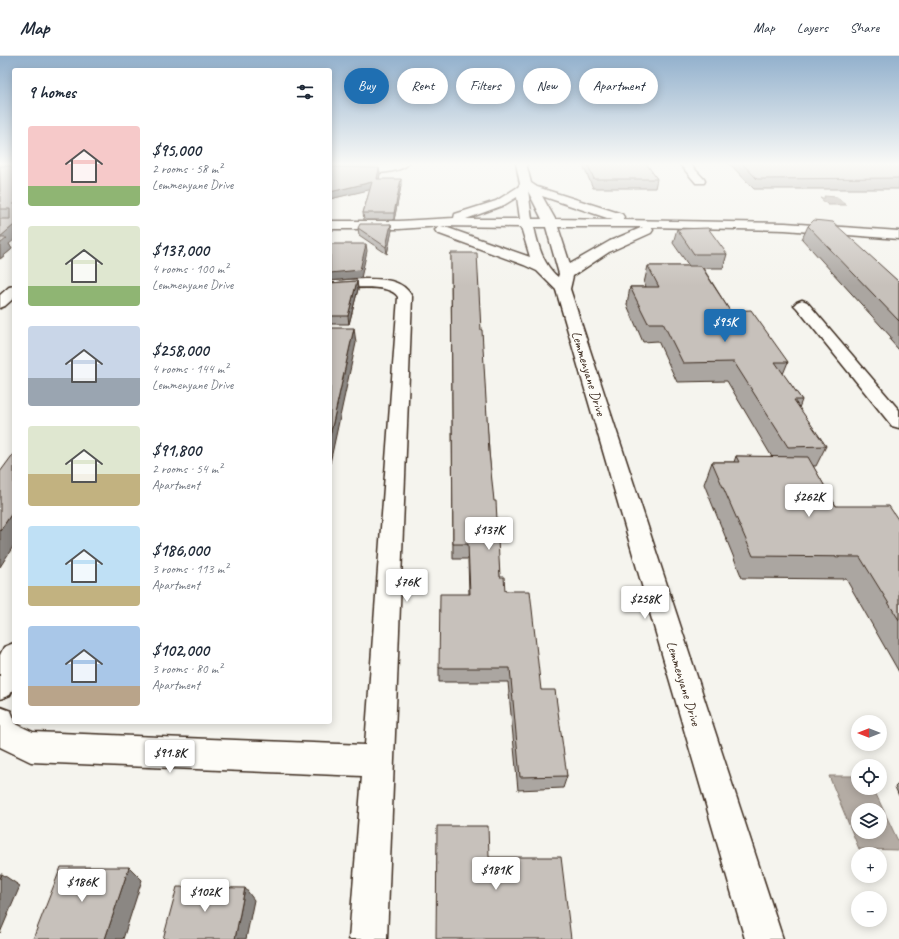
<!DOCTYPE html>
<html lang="en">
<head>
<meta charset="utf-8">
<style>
  body { margin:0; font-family:Caveat,sans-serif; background:#f6f6f7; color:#1f2937; height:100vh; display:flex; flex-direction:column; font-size:15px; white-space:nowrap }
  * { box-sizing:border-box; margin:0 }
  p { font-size:13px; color:#747a83 }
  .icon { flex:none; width:22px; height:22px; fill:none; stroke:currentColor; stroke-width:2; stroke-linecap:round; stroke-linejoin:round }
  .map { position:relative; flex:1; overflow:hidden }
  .panel { position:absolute; left:12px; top:12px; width:320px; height:656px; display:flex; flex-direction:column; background:#fff; border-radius:4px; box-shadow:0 2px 10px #0003 }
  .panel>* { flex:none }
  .banner { position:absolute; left:344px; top:12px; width:380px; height:36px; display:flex; gap:8px }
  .needle { width:26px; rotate:270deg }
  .buttons { position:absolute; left:851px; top:659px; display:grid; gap:8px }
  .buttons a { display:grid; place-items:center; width:36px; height:36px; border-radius:50%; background:#fff; box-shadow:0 2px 10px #0003; font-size:20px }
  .price { position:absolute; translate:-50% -34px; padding:0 9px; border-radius:4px; background:#fff; color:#222; font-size:13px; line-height:26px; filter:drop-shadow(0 1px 2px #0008) }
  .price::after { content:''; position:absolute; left:50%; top:24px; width:12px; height:9px; margin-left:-6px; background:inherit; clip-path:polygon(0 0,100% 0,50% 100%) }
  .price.current { background:#1f6fb2; color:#fff }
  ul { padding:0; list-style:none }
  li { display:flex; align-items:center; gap:12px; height:100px; padding:0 16px }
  li span { display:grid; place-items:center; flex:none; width:112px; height:80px; border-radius:4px; color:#555 }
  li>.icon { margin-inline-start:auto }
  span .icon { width:48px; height:48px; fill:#fffc; stroke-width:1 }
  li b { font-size:17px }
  h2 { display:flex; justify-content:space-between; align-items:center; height:48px; padding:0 16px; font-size:17px }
  .tag { padding:0 14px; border-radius:18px; background:#fff; box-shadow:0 2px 10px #0003; font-size:14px; line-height:36px }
  .tag.current { background:#1f6fb2; color:#fff }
  header { display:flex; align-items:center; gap:24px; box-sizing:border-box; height:56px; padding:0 20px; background:#fff; border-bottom:1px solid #e0e1e3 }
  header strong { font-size:19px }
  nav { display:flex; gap:22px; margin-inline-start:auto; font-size:14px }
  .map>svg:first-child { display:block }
  .water { fill:#b4aca4; stroke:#84786e; fill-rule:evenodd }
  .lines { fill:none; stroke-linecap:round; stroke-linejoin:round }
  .street-casing { stroke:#3b2a1e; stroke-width:3 }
  .secondary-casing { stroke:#3b2a1e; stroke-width:3 }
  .street { fill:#fdfcf7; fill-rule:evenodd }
  .secondary { fill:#fdfcf7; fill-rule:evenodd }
  .wall { fill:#aba6a1; stroke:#3b2a1e }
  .shaded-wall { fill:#8b8783; stroke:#3b2a1e }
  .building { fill:#c7c1bb; stroke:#3b2a1e }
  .labels { text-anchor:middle; stroke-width:3; stroke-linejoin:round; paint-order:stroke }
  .street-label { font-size:14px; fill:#3b2a1e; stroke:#fdfcf7 }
</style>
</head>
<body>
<header>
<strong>Map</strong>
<nav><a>Map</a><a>Layers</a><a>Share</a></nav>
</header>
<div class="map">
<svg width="899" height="883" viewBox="0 0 899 883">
  <rect width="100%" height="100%" fill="#f5f4ee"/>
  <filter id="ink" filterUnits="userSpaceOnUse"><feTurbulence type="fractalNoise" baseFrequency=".025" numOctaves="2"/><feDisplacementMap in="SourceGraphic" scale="8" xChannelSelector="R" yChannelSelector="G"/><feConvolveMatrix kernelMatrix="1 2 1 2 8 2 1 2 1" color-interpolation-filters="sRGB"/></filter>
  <g filter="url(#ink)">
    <!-- water -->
    <path class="water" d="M 824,140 L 837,141 L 847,149 L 828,149 L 820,142 L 825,142 Z
      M 829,720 L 858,720 L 858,732 L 873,732 L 899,787 L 899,794 L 859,793 ZM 858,754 L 880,754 L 880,776 L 858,776 Z"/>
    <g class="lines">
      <!-- street casing -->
      <g class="street-casing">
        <path id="street" d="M 395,107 L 409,107 C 397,122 348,116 330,116 L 330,110 L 378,110 Z
          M 679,107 L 689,107 L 704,123 L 705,125 L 704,127 L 696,127 Z
          M 364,223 C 383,223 403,223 412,241 L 387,883 L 349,883 L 362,720 L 31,706 L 0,691 L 0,651 L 11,655 L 16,668 L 33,676 L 365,689 L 398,241 C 389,226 346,233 330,233 L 330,225 Z
          M 14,230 L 14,242 L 5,250 L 0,252 L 0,239 L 9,231 Z
          M 802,244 L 807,246 L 899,354 L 899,372 L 892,370 L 797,252 L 794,249 L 797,246 Z
          M 14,587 L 14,631 L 10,639 L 0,643 L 0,599 L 4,591 Z"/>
      </g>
      <!-- secondary casing -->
      <g class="secondary-casing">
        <path id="secondary" d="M 516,107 L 526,107 L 531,127 L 537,131 L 622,158 L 624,161 L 622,164 L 785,167 L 899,175 L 899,183 L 785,174 L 651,171 L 653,174 L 651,177 L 609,196 L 573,220 L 570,233 L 783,883 L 745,883 L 556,234 L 537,215 L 524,209 L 437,177 L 435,174 L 441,170 L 445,171 L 530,201 L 521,171 L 441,170 L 399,173 L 330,173 L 330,165 L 399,165 L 454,162 L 455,158 L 496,145 L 518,131 L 520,128 ZM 528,134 L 528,135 L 542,163 L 532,163 ZM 542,140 L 613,164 L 555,163 ZM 517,141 L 520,163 L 466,163 L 504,149 ZM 534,171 L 546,171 L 559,218 L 558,221 C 543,209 538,189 534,171 ZM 558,171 L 643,171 L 610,185 L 570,208 Z"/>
      </g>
      <!-- street -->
      <use href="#street" class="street"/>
      <!-- secondary -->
      <use href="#secondary" class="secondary"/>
    </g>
    <!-- wall -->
    <path class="wall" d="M 0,107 L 14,107 L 9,188 L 12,193 L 0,203 Z
      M 330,107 L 381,107 L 381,108 L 330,108 Z
      M 582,107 L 646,107 L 657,123 L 655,132 L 593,132 Z
      M 729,107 L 899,107 L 899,133 L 754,133 Z
      M 379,112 L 380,118 L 379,123 L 401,130 L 394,164 L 364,164 L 363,157 L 370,133 L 330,143 Z
      M 391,168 L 392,174 L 387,198 L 359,179 L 358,172 Z
      M 808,170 L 899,226 L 899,294 L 890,284 L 891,281 L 802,183 Z
      M 677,173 L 727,198 L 723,212 L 703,212 L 730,255 L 788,306 L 783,318 L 802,344 L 799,352 L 826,390 L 816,410 L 813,410 L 836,450 L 899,465 L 899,616 L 846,523 L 742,522 L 704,428 L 712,406 L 734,406 L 736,400 L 772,401 L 727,325 L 677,326 L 658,285 L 643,286 L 627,249 L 630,231 L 646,231 L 644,227 L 648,210 L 689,210 L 673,187 Z
      M 451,197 L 481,274 L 489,396 L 500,521 L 541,634 L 567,720 L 563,732 L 518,734 L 508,626 L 439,626 L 439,612 L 469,538 L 468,503 L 453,503 Z
      M 357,225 L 358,233 L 349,268 L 330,268 L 330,227 Z
      M 899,727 L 899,740 L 895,731 Z"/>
    <!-- shaded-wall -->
    <path class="shaded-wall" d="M 379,112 L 380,118 L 378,130 L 377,123 Z
      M 401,123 L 401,130 L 394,164 L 394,157 Z
      M 372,126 L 373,133 L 330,143 L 330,136 Z
      M 391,168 L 392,174 L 387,198 L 386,191 Z
      M 14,169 L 14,184 L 9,188 L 12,193 L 0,203 L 0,181 Z
      M 366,188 L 367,195 L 361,222 L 330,225 L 330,217 Z
      M 357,225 L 358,233 L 349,268 L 348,260 Z
      M 354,272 L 356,287 L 330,407 L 330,380 Z
      M 14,454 L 14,489 L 0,511 L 0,475 Z
      M 129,811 L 142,824 L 123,883 L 105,883 Z
      M 2,818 L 20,830 L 0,877 L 0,823 Z
      M 245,832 L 254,844 L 246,883 L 235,883 Z"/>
    <!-- building -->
    <path class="building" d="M 11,107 L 14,107 L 14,169 L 0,181 L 0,163 L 10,163 L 10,153 L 0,153 L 0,110 L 11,110 Z
      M 587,107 L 646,107 L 657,123 L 594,123 Z
      M 742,107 L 899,107 L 899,122 L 757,123 Z
      M 330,111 L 379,112 L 377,123 L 401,123 L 394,157 L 363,157 L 372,126 L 330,136 Z
      M 814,164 L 833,166 L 899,226 L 899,265 L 808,170 Z
      M 360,168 L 391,168 L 386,191 L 358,172 Z
      M 708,172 L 727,198 L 694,198 L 677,173 Z
      M 0,182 L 7,182 L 0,188 Z
      M 330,188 L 366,188 L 360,214 L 330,217 Z
      M 451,197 L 477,197 L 481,274 L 482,274 L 489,396 L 494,445 L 496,445 L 500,521 L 504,521 L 505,535 L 530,535 L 541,634 L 555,634 L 567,720 L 520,721 L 510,612 L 439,612 L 440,538 L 470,538 L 468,488 L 453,488 Z
      M 648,210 L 701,210 L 730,255 L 751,254 L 788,306 L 775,306 L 802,344 L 794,344 L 826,390 L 788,391 L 734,306 L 683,307 L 663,267 L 648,267 L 630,231 L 659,231 Z
      M 357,225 L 348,260 L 330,260 L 330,227 Z
      M 330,272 L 354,272 L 330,380 Z
      M 14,397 L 14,454 L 0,475 L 0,416 Z
      M 736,400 L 808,401 L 836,450 L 889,450 L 899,465 L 899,564 L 860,501 L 753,500 L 712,406 L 739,406 Z
      M 437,770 L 488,770 L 489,801 L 561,801 L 571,883 L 436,883 Z
      M 61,811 L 129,811 L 105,883 L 33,883 Z
      M 0,818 L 2,818 L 0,823 Z
      M 177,831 L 245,832 L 235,883 L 163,883 Z"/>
  </g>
  <!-- sky -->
  <linearGradient id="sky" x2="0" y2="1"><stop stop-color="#93b1cd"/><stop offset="0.47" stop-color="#fafaf7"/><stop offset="1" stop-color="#fafaf7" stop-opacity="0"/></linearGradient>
  <rect width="899" height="230" fill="url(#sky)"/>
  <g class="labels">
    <!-- street labels -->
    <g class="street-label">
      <text transform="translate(589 317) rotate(73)" y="5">Lemmenyane Drive</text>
      <text transform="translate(684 627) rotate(73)" y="5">Lemmenyane Drive</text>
    </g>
  </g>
</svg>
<div class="buttons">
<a><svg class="needle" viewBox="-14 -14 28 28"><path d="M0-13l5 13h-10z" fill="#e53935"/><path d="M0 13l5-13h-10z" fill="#747a83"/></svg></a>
<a><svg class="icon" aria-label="locate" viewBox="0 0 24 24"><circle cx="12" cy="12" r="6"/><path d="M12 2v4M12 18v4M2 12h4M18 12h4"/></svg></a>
<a><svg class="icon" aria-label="layers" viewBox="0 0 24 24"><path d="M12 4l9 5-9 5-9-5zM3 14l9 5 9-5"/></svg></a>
<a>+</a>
<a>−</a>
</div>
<b class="price current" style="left:725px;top:287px">$95K</b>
<b class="price" style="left:809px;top:462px">$262K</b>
<b class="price" style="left:489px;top:495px">$137K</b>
<b class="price" style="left:407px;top:547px">$76K</b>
<b class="price" style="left:645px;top:564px">$258K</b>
<b class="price" style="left:170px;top:718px">$91.8K</b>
<b class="price" style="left:496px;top:835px">$181K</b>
<b class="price" style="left:82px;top:847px">$186K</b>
<b class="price" style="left:205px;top:857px">$102K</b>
<div class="banner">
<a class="tag current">Buy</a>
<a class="tag">Rent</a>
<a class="tag">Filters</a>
<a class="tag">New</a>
<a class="tag">Apartment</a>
</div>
<section class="panel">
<h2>9 homes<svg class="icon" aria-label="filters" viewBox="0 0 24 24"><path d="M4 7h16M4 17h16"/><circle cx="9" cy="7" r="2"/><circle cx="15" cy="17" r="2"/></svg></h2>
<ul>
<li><span style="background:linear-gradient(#f6c9c9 75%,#8fb573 0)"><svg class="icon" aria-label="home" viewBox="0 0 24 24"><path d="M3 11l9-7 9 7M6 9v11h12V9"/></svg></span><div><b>$95,000</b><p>2 rooms · 58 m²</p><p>Lemmenyane Drive</p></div></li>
<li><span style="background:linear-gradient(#dfe7d0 75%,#8fb573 0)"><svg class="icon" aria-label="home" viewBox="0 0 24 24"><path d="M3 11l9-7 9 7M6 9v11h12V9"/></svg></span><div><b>$137,000</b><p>4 rooms · 100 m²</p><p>Lemmenyane Drive</p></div></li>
<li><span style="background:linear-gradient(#c9d6e8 65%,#9aa5b1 0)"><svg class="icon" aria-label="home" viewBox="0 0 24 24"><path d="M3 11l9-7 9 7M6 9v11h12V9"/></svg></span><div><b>$258,000</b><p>4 rooms · 144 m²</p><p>Lemmenyane Drive</p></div></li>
<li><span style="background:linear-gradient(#dfe7d0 60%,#c2b280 0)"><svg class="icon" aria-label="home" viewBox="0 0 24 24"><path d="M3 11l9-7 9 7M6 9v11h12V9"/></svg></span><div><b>$91,800</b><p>2 rooms · 54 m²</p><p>Apartment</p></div></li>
<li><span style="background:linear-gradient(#bfe0f5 75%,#c2b280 0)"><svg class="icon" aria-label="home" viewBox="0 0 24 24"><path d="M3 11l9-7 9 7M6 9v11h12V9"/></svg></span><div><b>$186,000</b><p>3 rooms · 113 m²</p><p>Apartment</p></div></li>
<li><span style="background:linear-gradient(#a9c7e8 75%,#b9a48a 0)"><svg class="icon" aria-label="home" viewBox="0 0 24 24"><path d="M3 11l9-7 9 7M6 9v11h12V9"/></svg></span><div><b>$102,000</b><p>3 rooms · 80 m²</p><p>Apartment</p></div></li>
</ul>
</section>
</div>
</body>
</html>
